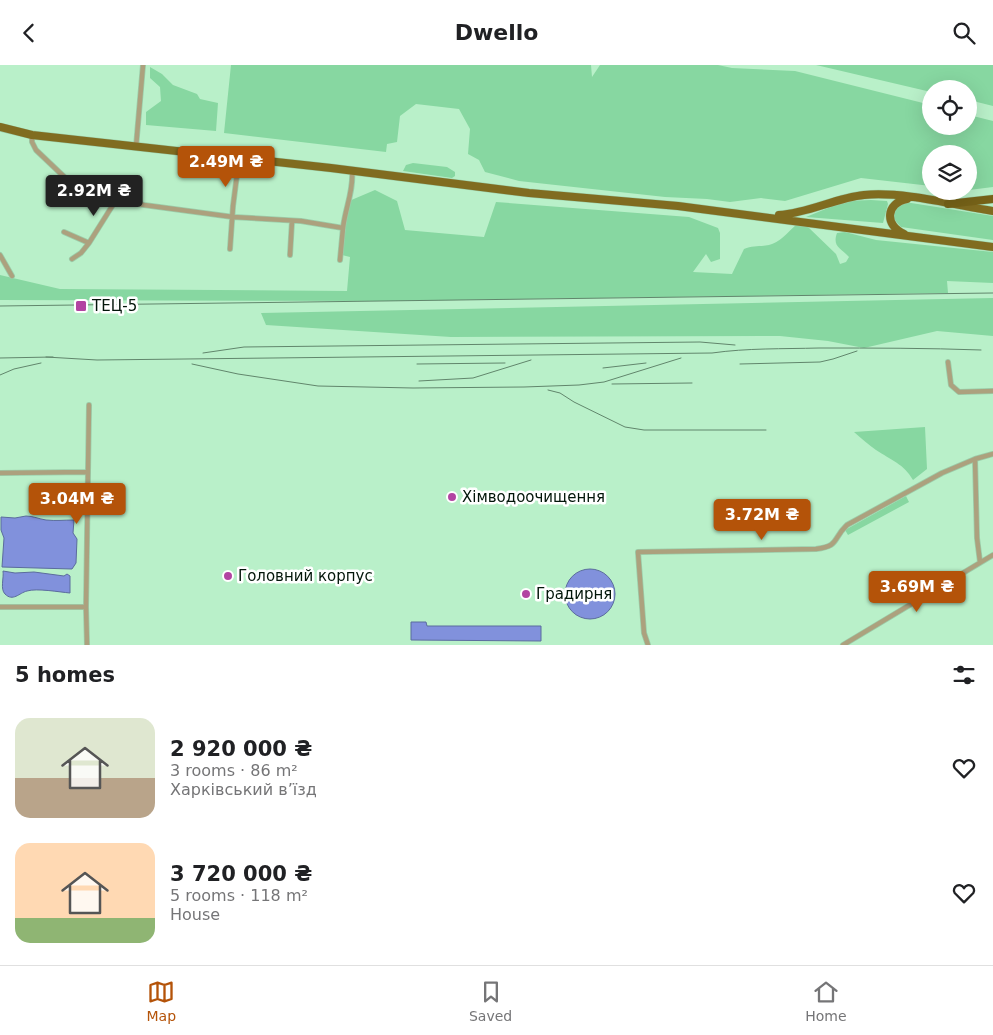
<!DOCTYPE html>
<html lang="en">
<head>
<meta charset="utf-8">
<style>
  body { margin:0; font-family:"DejaVu Sans",sans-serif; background:#f6f6f6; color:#202124; height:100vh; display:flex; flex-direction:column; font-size:19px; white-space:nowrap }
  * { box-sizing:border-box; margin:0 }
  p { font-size:16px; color:#757577 }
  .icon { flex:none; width:28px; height:28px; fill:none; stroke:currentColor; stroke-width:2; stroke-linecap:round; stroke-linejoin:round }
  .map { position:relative; height:580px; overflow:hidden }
  .side { display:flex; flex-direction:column; background:#fff; flex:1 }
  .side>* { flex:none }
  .buttons { position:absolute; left:922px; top:15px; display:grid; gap:10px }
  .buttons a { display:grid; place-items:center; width:55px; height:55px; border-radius:50%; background:#fff; box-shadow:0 5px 20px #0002; font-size:25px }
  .price { position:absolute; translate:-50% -42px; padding:0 11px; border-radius:5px; background:#b45309; color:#fff; font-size:16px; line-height:32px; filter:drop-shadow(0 1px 2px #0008) }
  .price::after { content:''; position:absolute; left:50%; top:30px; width:15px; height:11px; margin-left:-8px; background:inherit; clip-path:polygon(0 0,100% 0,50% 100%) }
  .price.active { background:#222; color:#fff }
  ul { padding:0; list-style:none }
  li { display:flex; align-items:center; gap:15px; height:125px; padding:0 15px }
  li span { display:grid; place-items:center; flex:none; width:140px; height:100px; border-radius:15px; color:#555 }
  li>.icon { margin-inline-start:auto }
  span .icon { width:60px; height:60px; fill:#fffc; stroke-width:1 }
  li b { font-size:21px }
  h2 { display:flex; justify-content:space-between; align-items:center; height:60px; padding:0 15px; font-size:21px }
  header { display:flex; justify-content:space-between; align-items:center; height:65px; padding:0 15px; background:#fff; font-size:22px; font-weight:700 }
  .tab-bar { display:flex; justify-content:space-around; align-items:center; height:70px; border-top:1px solid #e0e0e0; background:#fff; font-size:14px; color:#757577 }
  .tab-bar a { display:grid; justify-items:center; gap:2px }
  .tab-bar .active { color:#b45309 }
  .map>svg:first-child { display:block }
  .green { fill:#87d7a1 }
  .water { fill:#8191dc; stroke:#5b6c9d }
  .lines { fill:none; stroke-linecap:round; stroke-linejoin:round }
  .minor-casing { stroke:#9ccdaa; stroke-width:6 }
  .primary-casing { stroke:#9ccdaa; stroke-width:9 }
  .trunk-casing { stroke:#9ccdaa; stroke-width:9 }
  .minor { stroke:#aca17e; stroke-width:4.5 }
  .primary { stroke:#806c20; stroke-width:8 }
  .trunk { stroke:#766218; stroke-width:8 }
  .rail { stroke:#61866c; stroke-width:1 }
  .poi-dot { fill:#b244a2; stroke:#fff; stroke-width:2 }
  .labels { text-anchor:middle; stroke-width:5; stroke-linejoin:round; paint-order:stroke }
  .poi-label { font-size:15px; fill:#021509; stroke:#fff; text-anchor:start }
</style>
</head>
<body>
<header><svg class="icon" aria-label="back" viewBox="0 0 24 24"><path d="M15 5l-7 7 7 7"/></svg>Dwello<svg class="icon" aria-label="search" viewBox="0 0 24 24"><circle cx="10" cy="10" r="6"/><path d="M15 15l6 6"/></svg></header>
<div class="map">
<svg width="993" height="580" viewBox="0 0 993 580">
  <rect width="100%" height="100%" fill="#b9f0c9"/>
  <!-- green -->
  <path class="green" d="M 231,0 L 591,0 L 592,12 L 600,0 L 718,0 L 732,3 L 795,6 L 931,40 L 931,61 L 969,61 L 969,50 L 993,56 L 993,122 L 969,125 L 969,89 L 931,89 L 931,121 L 861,113 L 785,136 L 761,133 L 730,137 L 707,134 L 665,132 L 519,116 L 485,107 L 479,95 L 468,89 L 470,64 L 459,44 L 416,39 L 400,51 L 397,77 L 387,79 L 386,87 L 224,68 Z
    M 816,0 L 993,0 L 993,41 L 969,35 L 969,24 L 931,24 L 931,27 Z
    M 150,2 L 162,9 L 173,20 L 197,29 L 200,34 L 218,38 L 216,66 L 146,60 L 146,47 L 161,36 L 160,22 L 150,13 Z
    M 413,98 L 447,102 L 455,107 L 455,111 L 452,113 L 403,106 L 406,100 Z
    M 375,125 L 397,136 L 405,165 L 484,172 L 496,137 L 689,152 L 718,163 L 720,168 L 720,194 L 711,197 L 706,189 L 693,207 L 732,209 L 744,184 C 753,180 760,182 769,180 C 779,178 788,167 796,160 L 808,162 L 836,189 L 840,199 L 846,197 L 849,192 C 841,183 832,182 837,168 L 845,167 L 876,175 L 993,187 L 993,218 L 947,216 L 948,228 L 393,236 L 0,235 L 0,210 L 60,224 L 347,226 L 350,192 L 342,190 L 349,136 Z
    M 871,135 L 887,136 L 888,139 L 883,158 L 806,152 L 845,136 Z
    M 905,137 L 993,151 L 993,175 L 901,162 C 895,156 892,152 893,144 Z
    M 993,233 L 993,271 L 937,266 L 864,283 L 828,276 L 780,271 L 451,272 L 266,260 L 261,248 Z
    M 925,362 L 927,404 L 913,415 C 904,399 891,395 876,385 C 869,380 861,373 854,367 Z
    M 906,431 L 909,437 L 848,470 L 845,465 Z"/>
  <!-- water -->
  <path class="water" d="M 26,451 C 33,451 39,454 46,455 C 56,456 64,455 74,455 L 73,468 L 77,474 L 76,498 L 72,504 L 2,502 L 4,473 L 1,465 L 1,452 L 15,453 Z
    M565 529a25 25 0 1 1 50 0a25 25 0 1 1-50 0Z
    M 3,506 L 15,508 L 34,507 L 64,511 L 67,509 L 70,511 L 70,528 C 59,527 37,523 27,526 C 19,528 13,537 5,529 C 0,524 4,513 3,506 Z
    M 411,557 L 426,557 L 427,561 L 541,561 L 541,576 L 411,575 Z"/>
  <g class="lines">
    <!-- minor casing -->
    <g class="minor-casing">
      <path id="minor" d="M 32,70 L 32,77 L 36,85 L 77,124 L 91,130 L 144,140 L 233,152 L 301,156 L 343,163 L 340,195
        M 136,82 L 143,0
        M 343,163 C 345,144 354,125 352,106
        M 64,167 L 89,178 L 81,188 L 72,194
        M 89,178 L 116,135
        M 230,184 L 233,141 L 239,94
        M 0,190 L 12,211
        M 290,190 L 292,156
        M 948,297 L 951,320 L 959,327 L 993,326
        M 975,394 L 977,473 L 980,497
        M 0,408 L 87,407
        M 0,542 L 86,542
        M 87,580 L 86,542 L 89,340
        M 648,580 L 644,568 L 638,487 L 816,484 C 840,481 832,474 847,460 L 942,408 L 975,394 L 993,389
        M 843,580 L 993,490"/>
    </g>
    <!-- primary casing -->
    <g class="primary-casing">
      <path id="primary" d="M 0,62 L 32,70 L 331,103 L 529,128 L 678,141 L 993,182
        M 779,150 C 809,148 835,133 864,130 C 902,126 955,140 993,146
        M 904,169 C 884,160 886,138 907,134"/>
    </g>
    <!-- trunk casing -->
    <g class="trunk-casing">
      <path id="trunk" d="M 948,139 L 993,134"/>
    </g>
    <!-- minor -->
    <use href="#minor" class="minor"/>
    <!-- primary -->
    <use href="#primary" class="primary"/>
    <!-- trunk -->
    <use href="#trunk" class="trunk"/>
    <!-- rail -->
    <path class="rail" d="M 0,241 L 993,228
      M 203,288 L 244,282 L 700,277 L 735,280
      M 46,292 L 97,295 L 712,288 C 747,283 783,284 819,283 C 873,283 927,283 981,285
      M 0,293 L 53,292
      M 192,299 L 238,309 L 318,321 L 413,323 L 524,322 L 579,320 L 604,317 L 681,293
      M 417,299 L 505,298
      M 740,299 L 820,297 L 833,294 L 857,286
      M 603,303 L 646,298
      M 0,310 L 14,304 L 41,298
      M 419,316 L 473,313 L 531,295
      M 612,319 L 692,318
      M 548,325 L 560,328 L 574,337 L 625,362 L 644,365 L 766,365"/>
  </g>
  <!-- markers -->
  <g class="poi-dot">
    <rect x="75" y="235" width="12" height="12" rx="2.5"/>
    <circle cx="452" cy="432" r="5"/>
    <circle cx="228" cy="511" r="5"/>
    <circle cx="526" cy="529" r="5"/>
  </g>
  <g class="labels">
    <!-- poi labels -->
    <g class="poi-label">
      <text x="92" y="246">ТЕЦ-5</text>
      <text x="462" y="437">Хімводоочищення</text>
      <text x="238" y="516">Головний корпус</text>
      <text x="536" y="534">Градирня</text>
    </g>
  </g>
</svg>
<div class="buttons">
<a><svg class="icon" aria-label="locate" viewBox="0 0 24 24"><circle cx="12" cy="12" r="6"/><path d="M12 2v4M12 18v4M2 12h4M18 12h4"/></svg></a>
<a><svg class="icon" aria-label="layers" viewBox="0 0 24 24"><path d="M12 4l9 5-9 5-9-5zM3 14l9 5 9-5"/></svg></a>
</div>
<b class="price" style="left:226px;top:123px">2.49M ₴</b>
<b class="price active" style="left:94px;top:152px">2.92M ₴</b>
<b class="price" style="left:77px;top:460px">3.04M ₴</b>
<b class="price" style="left:762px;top:476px">3.72M ₴</b>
<b class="price" style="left:917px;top:548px">3.69M ₴</b>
</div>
<section class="side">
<h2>5 homes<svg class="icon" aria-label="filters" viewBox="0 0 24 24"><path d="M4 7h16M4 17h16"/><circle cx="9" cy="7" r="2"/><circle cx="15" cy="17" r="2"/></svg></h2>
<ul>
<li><span style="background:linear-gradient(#dfe7d0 60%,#b9a48a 0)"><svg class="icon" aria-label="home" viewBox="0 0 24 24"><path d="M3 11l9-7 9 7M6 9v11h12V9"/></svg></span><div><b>2 920 000 ₴</b><p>3 rooms · 86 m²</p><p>Харківський в’їзд</p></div><svg class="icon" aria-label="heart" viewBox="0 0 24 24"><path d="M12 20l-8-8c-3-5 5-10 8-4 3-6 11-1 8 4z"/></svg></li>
<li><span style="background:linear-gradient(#ffd9b3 75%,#8fb573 0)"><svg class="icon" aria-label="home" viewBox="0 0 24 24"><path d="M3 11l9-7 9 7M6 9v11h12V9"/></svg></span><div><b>3 720 000 ₴</b><p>5 rooms · 118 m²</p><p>House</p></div><svg class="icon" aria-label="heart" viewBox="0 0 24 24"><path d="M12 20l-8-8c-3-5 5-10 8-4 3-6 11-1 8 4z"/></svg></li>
</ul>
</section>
<nav class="tab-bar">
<a class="active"><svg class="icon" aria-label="map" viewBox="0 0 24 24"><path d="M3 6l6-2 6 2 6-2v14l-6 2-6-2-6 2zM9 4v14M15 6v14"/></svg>Map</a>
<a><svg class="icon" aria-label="saved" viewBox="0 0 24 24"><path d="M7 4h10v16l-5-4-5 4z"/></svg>Saved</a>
<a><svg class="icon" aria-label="home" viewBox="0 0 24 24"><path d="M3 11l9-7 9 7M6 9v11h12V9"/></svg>Home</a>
</nav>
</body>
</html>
